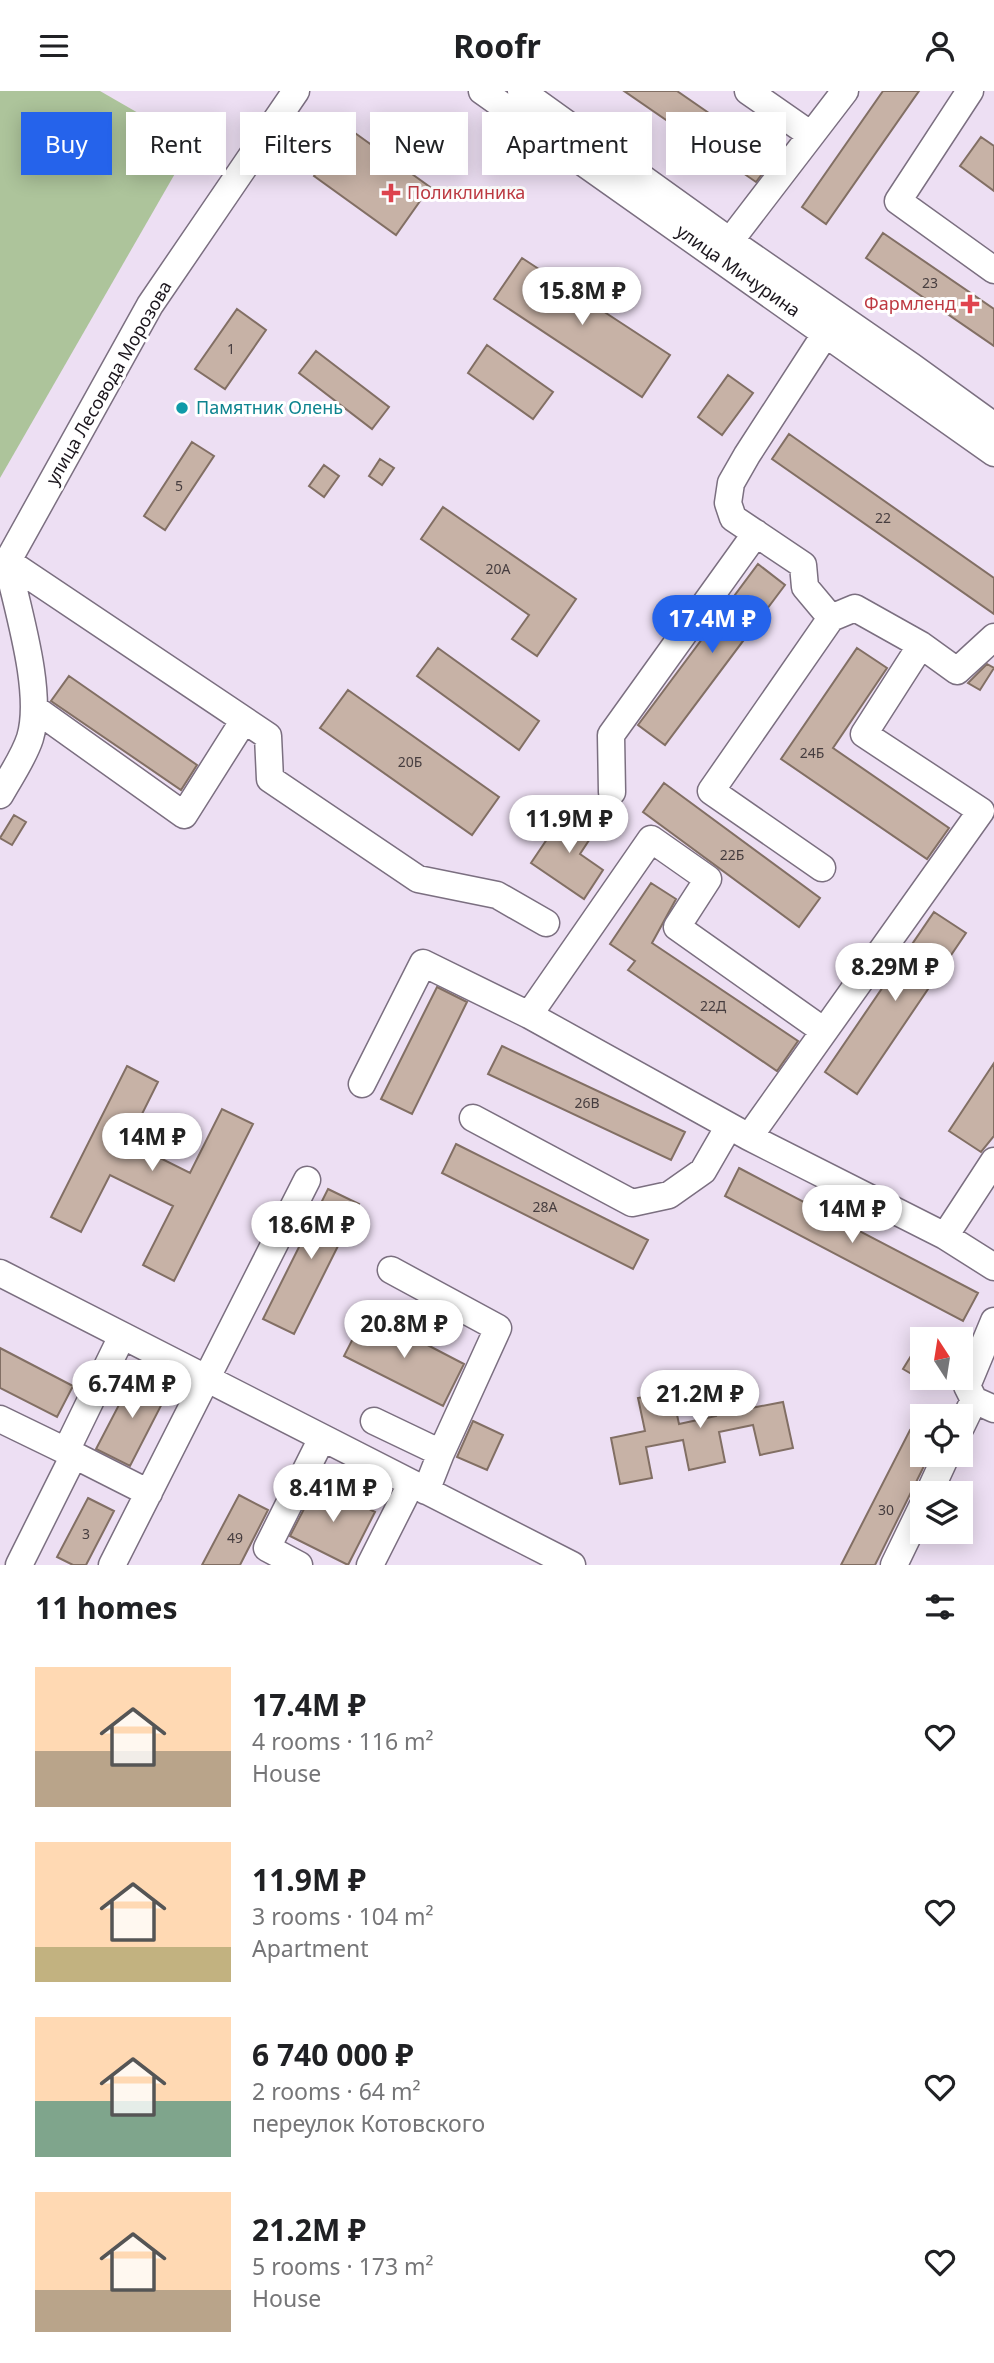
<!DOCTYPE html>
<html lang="en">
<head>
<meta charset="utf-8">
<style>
  body { margin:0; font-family:"Noto Sans",sans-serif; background:#f6f6f6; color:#202124; height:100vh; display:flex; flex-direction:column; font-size:26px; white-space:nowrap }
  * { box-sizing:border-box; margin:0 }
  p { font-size:23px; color:#757577 }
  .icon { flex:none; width:38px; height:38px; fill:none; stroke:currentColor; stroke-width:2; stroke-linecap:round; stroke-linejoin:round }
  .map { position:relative; height:1474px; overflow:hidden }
  .details { display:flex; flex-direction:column; background:#fff; flex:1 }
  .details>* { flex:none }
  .banner { position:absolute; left:21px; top:21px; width:952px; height:63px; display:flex; gap:14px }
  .needle { width:46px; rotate:348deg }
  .tools { position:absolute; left:910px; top:1236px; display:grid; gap:14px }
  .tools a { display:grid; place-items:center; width:63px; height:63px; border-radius:0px; background:#fff; box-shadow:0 4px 18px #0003; font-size:35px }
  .price { position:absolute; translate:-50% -60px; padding:0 16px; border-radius:24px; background:#fff; color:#222; font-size:23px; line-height:46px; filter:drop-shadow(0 2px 4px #0008) }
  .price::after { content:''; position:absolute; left:50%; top:42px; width:21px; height:16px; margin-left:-10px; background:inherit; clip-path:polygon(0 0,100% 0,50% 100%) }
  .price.selected { background:#2563eb; color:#fff }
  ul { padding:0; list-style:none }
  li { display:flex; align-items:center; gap:21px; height:175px; padding:0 35px }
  li span { display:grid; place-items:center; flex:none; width:196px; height:140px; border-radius:0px; color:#555 }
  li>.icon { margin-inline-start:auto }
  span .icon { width:84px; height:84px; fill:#fffc; stroke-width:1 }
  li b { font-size:30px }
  h2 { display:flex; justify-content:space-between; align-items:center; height:84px; padding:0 35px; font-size:30px }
  .chip { padding:0 24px; border-radius:0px; background:#fff; box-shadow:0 4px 18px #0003; font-size:24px; line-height:63px }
  .chip.selected { background:#2563eb; color:#fff }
  header { display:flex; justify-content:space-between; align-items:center; height:91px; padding:0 35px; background:#fff; font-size:32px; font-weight:700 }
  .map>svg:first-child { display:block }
  .green { fill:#adc49b }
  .building { fill:#c7b2a6; stroke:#826f64; stroke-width:2 }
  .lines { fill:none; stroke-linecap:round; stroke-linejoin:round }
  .minor-casing { stroke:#7b6f80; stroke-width:29 }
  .minor { stroke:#fff; stroke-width:26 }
  .health-dot { fill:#e0444e; stroke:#fff; stroke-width:2.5 }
  .culture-dot { fill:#0f9aa8; stroke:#fff; stroke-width:2.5 }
  .labels { text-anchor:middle; stroke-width:6; stroke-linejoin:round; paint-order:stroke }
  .number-label { font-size:14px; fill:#463d3f }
  .health-label { font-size:18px; fill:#be3a42; stroke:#fff; text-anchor:start }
  .street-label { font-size:18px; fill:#1b161d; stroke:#fff }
  .culture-label { font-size:18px; fill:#0d838f; stroke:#fff; text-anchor:start }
</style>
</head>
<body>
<header><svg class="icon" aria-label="menu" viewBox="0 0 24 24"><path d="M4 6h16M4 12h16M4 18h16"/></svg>Roofr<svg class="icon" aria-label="person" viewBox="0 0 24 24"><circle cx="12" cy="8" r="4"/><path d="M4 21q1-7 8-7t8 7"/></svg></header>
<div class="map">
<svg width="994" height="1474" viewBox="0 0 994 1474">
  <rect width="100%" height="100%" fill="#eddff3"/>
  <!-- green -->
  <path class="green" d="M 0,0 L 100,0 L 192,53 L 0,387 Z"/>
  <!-- building -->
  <path class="building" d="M 624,0 L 677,0 L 774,67 L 756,91 Z
    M 883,0 L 919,0 L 826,133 L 802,116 Z
    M 348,37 L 430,96 L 396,144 L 314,85 Z
    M 981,46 L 994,55 L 994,100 L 960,75 Z
    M 883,142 L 994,218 L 994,255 L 866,167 Z
    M 522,167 L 670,264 L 642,306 L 494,208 Z
    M 237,218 L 266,239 L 225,298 L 195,278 Z
    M 487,254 L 553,301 L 533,328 L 468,282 Z
    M 316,260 L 389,316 L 372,338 L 299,282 Z
    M 728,284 L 753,302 L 722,344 L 698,326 Z
    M 789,343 L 994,487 L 994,523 L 772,368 Z
    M 192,351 L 214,365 L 165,439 L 144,425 Z
    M 380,368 L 394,377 L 382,394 L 369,385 Z
    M 324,374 L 339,385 L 324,406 L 309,395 Z
    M 443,416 L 576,508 L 537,565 L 512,548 L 529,524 L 421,448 Z
    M 758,473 L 785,494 L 665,654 L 638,634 Z
    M 438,557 L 539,630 L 519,659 L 417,585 Z
    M 857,557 L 887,577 L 833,657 L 949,737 L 927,768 L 781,668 Z
    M 987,573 L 994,577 L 980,599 L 968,592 Z
    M 69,585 L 197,674 L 181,699 L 51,610 Z
    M 348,599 L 499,706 L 472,744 L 320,637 Z
    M 664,692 L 820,807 L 799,836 L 643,721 Z
    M 568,717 L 597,737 L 580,763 L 603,779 L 584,808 L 531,772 Z
    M 14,724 L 26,731 L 12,754 L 0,747 Z
    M 651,792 L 676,808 L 652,852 L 798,950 L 777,980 L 628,879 L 635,870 L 610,853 Z
    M 934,821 L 966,842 L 857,1003 L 825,981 Z
    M 437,896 L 467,911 L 412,1023 L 381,1008 Z
    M 502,955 L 685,1041 L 671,1069 L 488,983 Z
    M 994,972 L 994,1045 L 981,1061 L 949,1040 Z
    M 127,975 L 158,991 L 128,1051 L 190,1082 L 222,1018 L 253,1033 L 174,1190 L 143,1174 L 173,1115 L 110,1084 L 81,1141 L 51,1126 Z
    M 456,1053 L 648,1149 L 633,1178 L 442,1082 Z
    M 739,1077 L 978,1202 L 963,1230 L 725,1105 Z
    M 328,1098 L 359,1113 L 294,1243 L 263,1228 Z
    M 366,1222 L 464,1273 L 443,1315 L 344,1265 Z
    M 922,1247 L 922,1289 L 903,1278 Z
    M 0,1257 L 73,1295 L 57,1326 L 0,1297 Z
    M 135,1283 L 168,1301 L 130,1375 L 96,1358 Z
    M 744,1286 L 751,1317 L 783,1311 L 793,1357 L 760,1364 L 753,1334 L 719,1341 L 725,1371 L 689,1379 L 683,1349 L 646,1356 L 652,1387 L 620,1393 L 611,1347 L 645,1340 L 638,1307 L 672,1300 L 679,1333 L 716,1325 L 709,1293 Z
    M 473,1330 L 503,1344 L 487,1379 L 457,1366 Z
    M 910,1339 L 922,1345 L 922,1363 L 930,1363 L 875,1474 L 841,1474 Z
    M 318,1391 L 375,1421 L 348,1474 L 290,1445 Z
    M 239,1404 L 268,1419 L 240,1474 L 202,1474 Z
    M 88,1407 L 114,1420 L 86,1474 L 73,1474 L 57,1466 Z"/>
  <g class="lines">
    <!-- minor casing -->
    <g class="minor-casing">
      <path id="minor" d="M 482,0 L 994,362
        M 521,0 L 730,150 L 911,275 L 994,335
        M 748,0 L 811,44
        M 970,0 L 898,110 L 994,179
        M 730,150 L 845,0
        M 826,242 L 747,364 L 731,392 L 728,412 L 733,427 L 803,474 L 805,496 L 831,527
        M 7,470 L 268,645 L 270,688 L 418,788 L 497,804 L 546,832
        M 0,484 L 150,214 L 296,0
        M 34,617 L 184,724 L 244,629
        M 612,701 L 611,644 L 756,442
        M 0,704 C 10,686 24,666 30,647 C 44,601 17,517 7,470
        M 822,777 L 711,700 L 831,527 L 855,517 L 921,554
        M 362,993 L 423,872 L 529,924
        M 473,1027 L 632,1112 L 669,1104 L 703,1080 L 729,1035
        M 749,1046 L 529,924 L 651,748 L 708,788 L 677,836 L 824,940
        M 994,1070 L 945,1145 L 994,1176
        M 945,1145 L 749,1046 L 981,720 L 864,643 L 921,554 L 957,580 L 994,546
        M 391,1179 L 498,1237 L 441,1362
        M 0,1182 L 572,1474
        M 994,1230 L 967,1295 L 974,1309 L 994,1318
        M 0,1328 L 66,1360 L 122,1245
        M 374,1330 L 441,1362 L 426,1400
        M 961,1336 L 974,1309
        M 66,1360 L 149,1402
        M 929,1402 L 947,1363
        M 19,1474 L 74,1364
        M 112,1474 L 307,1089
        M 299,1474 L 267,1457 L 322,1347
        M 370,1474 L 411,1393
        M 894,1474 L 922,1416"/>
    </g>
    <!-- minor -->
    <use href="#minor" class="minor"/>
  </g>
  <!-- markers -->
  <g class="health-dot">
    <path d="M387.5 91.5h7v7h7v7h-7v7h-7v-7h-7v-7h7z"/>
    <path d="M966.5 202.5h7v7h7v7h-7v7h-7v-7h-7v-7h7z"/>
  </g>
  <circle class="culture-dot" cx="182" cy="317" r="7"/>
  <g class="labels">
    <!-- number labels -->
    <g class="number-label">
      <text x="930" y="197">23</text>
      <text x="231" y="263">1</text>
      <text x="179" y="400">5</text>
      <text x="883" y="432">22</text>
      <text x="498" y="483">20А</text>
      <text x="812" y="667">24Б</text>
      <text x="410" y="676">20Б</text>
      <text x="732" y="769">22Б</text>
      <text x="713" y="920">22Д</text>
      <text x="587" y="1017">26В</text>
      <text x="545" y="1121">28А</text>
      <text x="886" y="1424">30</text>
      <text x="86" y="1448">3</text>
      <text x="235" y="1452">49</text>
    </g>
    <!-- health labels -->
    <g class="health-label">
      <text x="407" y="108">Поликлиника</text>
      <text x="956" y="219" text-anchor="end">Фармленд</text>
    </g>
    <!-- street labels -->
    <g class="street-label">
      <text transform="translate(738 180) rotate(35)" y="6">улица Мичурина</text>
      <text transform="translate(109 292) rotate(-60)" y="6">улица Лесовода Морозова</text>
    </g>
    <!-- culture labels -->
    <g class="culture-label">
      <text x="196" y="323">Памятник Олень</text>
    </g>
  </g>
</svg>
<div class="tools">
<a><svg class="needle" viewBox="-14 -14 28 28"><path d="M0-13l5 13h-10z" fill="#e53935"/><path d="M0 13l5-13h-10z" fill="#757577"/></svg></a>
<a><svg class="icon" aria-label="locate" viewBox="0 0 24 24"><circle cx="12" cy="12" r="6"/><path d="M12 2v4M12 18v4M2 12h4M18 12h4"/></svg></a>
<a><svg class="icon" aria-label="layers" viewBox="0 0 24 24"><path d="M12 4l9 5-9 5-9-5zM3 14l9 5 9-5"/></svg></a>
</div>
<b class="price" style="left:582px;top:236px">15.8M ₽</b>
<b class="price selected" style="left:712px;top:564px">17.4M ₽</b>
<b class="price" style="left:569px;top:764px">11.9M ₽</b>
<b class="price" style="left:895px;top:912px">8.29M ₽</b>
<b class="price" style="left:152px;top:1082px">14M ₽</b>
<b class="price" style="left:852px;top:1154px">14M ₽</b>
<b class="price" style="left:311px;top:1170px">18.6M ₽</b>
<b class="price" style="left:404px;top:1269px">20.8M ₽</b>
<b class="price" style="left:132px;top:1329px">6.74M ₽</b>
<b class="price" style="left:700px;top:1339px">21.2M ₽</b>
<b class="price" style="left:333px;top:1433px">8.41M ₽</b>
<div class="banner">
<a class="chip selected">Buy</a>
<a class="chip">Rent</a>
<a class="chip">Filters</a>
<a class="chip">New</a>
<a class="chip">Apartment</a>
<a class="chip">House</a>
</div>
</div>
<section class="details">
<h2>11 homes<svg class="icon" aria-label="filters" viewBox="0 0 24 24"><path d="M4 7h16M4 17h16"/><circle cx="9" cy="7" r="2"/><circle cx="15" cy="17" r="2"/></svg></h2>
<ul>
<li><span style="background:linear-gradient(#ffd9b3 60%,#b9a48a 0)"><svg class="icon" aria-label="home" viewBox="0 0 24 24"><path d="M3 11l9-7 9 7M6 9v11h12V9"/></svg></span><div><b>17.4M ₽</b><p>4 rooms · 116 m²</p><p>House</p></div><svg class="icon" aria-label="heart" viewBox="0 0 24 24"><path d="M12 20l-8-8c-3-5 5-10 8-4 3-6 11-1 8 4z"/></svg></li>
<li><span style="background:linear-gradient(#ffd9b3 75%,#c2b280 0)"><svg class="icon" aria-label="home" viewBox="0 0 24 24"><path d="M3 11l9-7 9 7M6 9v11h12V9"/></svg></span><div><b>11.9M ₽</b><p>3 rooms · 104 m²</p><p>Apartment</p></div><svg class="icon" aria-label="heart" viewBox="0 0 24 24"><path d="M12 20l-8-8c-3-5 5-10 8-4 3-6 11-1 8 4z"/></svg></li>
<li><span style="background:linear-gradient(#ffd9b3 60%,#7fa58c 0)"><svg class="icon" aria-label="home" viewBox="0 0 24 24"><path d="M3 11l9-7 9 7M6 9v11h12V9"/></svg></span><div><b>6 740 000 ₽</b><p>2 rooms · 64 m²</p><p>переулок Котовского</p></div><svg class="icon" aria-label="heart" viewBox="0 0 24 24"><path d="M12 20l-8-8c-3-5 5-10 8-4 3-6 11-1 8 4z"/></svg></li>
<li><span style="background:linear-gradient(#ffd9b3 70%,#b9a48a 0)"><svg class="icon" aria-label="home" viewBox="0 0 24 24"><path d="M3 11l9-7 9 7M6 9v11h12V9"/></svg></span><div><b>21.2M ₽</b><p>5 rooms · 173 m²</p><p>House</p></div><svg class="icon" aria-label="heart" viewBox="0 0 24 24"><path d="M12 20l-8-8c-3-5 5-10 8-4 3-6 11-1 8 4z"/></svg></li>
</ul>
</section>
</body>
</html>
